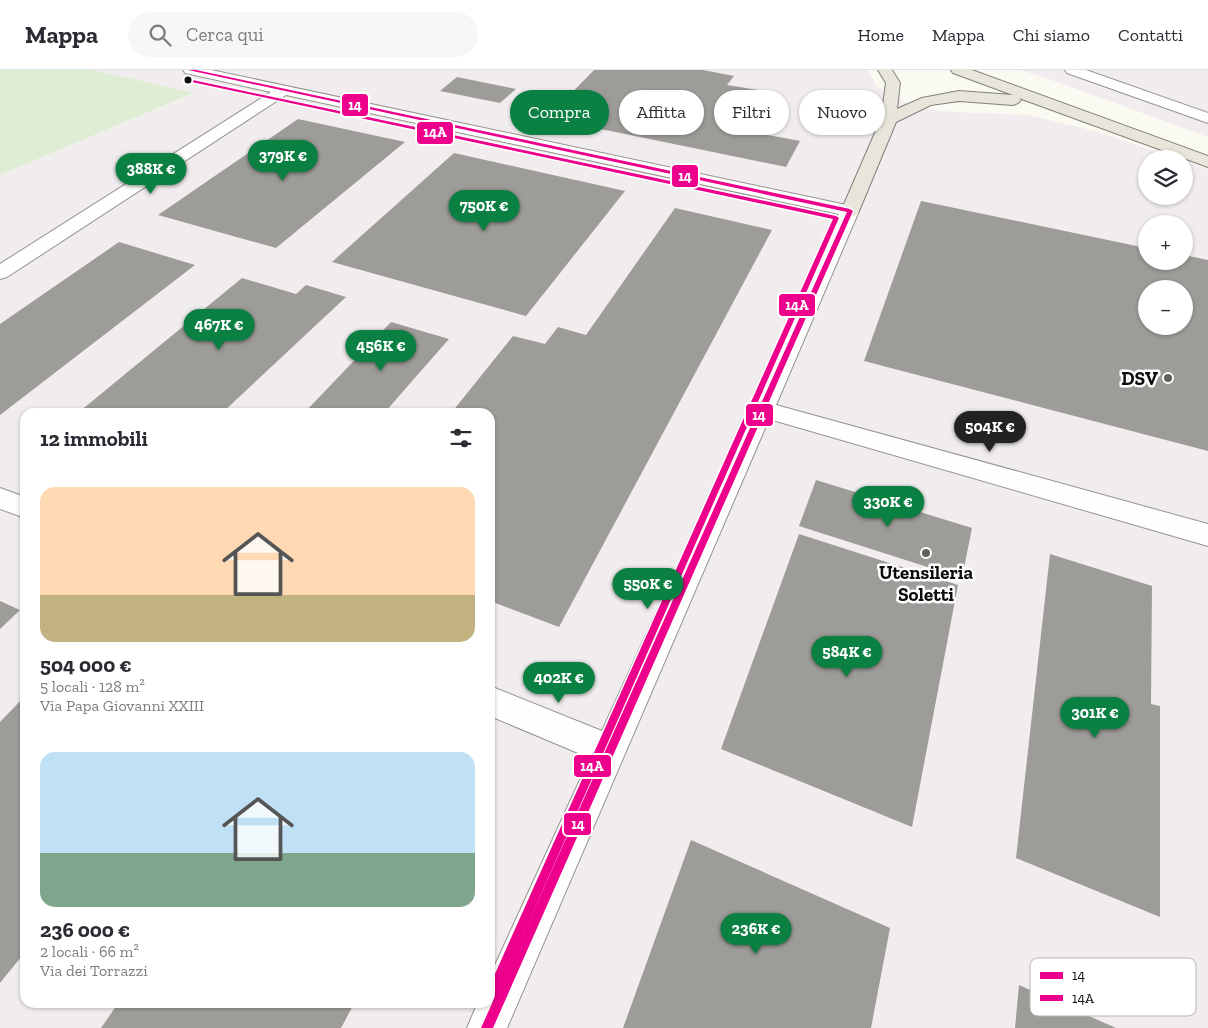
<!DOCTYPE html>
<html lang="it">
<head>
<meta charset="utf-8">
<style>
  body { margin:0; font-family:"Zilla Slab",serif; background:#f7f7f7; color:#2b2b33; height:100vh; display:flex; flex-direction:column; font-size:19px; white-space:nowrap }
  * { box-sizing:border-box; margin:0 }
  p { font-size:16px; color:#7c7c81 }
  .icon { flex:none; width:28px; height:28px; fill:none; stroke:currentColor; stroke-width:2; stroke-linecap:round; stroke-linejoin:round }
  .map { position:relative; flex:1; overflow:hidden }
  .details { position:absolute; left:20px; top:338px; width:475px; height:600px; display:flex; flex-direction:column; background:#fff; border-radius:15px; box-shadow:0 1px 4px #0004 }
  .details>* { flex:none }
  .banner { position:absolute; left:510px; top:20px; width:475px; height:45px; display:flex; gap:10px }
  .controls { position:absolute; left:1138px; top:80px; display:grid; gap:10px }
  .controls a { display:grid; place-items:center; width:55px; height:55px; border-radius:50%; background:#fff; box-shadow:0 1px 4px #0004; font-size:25px }
  .price { position:absolute; translate:-50% -42px; padding:0 11px; border-radius:18px; background:#0b8043; color:#fff; font-size:16px; line-height:32px; filter:drop-shadow(0 1px 2px #0008) }
  .price::after { content:''; position:absolute; left:50%; top:30px; width:15px; height:11px; margin-left:-8px; background:inherit; clip-path:polygon(0 0,100% 0,50% 100%) }
  .price.on { background:#222; color:#fff }
  ul { padding:0; list-style:none }
  li { display:grid; align-content:center; gap:10px; height:265px; padding:0 20px }
  li span { display:grid; place-items:center; height:155px; border-radius:15px; color:#555 }
  li>.icon { margin-inline-start:auto }
  span .icon { width:90px; height:90px; fill:#fffc; stroke-width:1 }
  li b { font-size:21px }
  h2 { display:flex; justify-content:space-between; align-items:center; height:60px; padding:0 20px; font-size:21px }
  .chip { padding:0 18px; border-radius:22px; background:#fff; box-shadow:0 1px 4px #0004; font-size:18px; line-height:45px }
  .chip.on { background:#0b8043; color:#fff }
  header { display:flex; align-items:center; gap:30px; box-sizing:border-box; height:70px; padding:0 25px; background:#fff; border-bottom:1px solid #e1e1e2 }
  header strong { font-size:24px }
  nav { display:flex; gap:28px; margin-inline-start:auto; font-size:18px }
  .search { width:350px; height:45px; background:#f7f7f7; display:flex; align-items:center; gap:12px; box-sizing:border-box; padding:0 18px; border-radius:28px; color:#7c7c81; font-size:19px }
  .map>svg:first-child { display:block }
  .industrial { fill:#f1edee; fill-rule:evenodd }
  .green { fill:#dfedd5 }
  .building { fill:#9d9c98; fill-rule:evenodd }
  .lines { fill:none; stroke-linecap:round; stroke-linejoin:round }
  .minor-casing { stroke:#949490; stroke-width:2 }
  .trunk-casing { stroke:#81817d; stroke-width:2 }
  .minor { fill:#fefefd; fill-rule:evenodd }
  .trunk { fill:#e8e6da; fill-rule:evenodd }
  .bus-1-casing { stroke:#fff; stroke-width:3 }
  .bus-2-casing { stroke:#fff; stroke-width:3 }
  .bus-1 { fill:#ec008c; fill-rule:evenodd }
  .bus-2 { fill:#ec008c; fill-rule:evenodd }
  .bus-dot { fill:#0d0d0d; stroke:#fff; stroke-width:2 }
  .poi-dot { fill:#60605d; stroke:#fff; stroke-width:2 }
  .labels { text-anchor:middle; stroke-width:5; stroke-linejoin:round; paint-order:stroke }
  .poi-label { font-size:19px; font-weight:bold; fill:#0d0d0d; stroke:#fff; text-anchor:end }
  .key { fill:#fff; stroke:#b6b6b6; stroke-width:1 }
  .key-label { font-size:14px; fill:#0d0d0d }
  .line-badge { stroke:#fff; stroke-width:2 }
  .badge-label { font-size:14px; text-anchor:middle; font-weight:bold; fill:#fff }
</style>
</head>
<body>
<header>
<strong>Mappa</strong>
<div class="search"><svg class="icon" aria-label="search" viewBox="0 0 24 24"><circle cx="10" cy="10" r="6"/><path d="M15 15l6 6"/></svg>Cerca qui</div>
<nav><a>Home</a><a>Mappa</a><a>Chi siamo</a><a>Contatti</a></nav>
</header>
<div class="map">
<svg width="1208" height="958" viewBox="0 0 1208 958">
  <rect width="100%" height="100%" fill="#fafaf2"/>
  <!-- industrial -->
  <path class="industrial" d="M 93,0 L 869,0 L 876,16 L 917,38 L 955,42 L 1029,45 L 1102,63 L 1177,89 L 1146,89 L 1146,126 L 1184,126 L 1184,91 L 1208,99 L 1208,958 L 0,958 L 0,105 L 193,24 ZM 1146,154 L 1184,154 L 1184,191 L 1146,191 ZM 1146,219 L 1184,219 L 1184,256 L 1146,256 ZM 25,342 L 490,342 L 490,932 L 25,932 Z
    M 1021,0 L 1208,0 L 1208,67 L 1060,13 Z"/>
  <!-- green -->
  <path class="green" d="M 0,0 L 93,0 L 194,23 L 0,105 Z"/>
  <!-- building -->
  <path class="building" d="M 594,0 L 703,0 L 734,6 L 727,15 L 758,20 L 752,28 L 778,33 L 774,39 L 780,41 L 768,65 L 800,71 L 786,97 L 547,48 Z
    M 457,7 L 516,19 L 500,33 L 440,21 Z
    M 298,49 L 405,72 L 276,178 L 158,145 Z
    M 454,83 L 625,121 L 526,246 L 332,192 Z
    M 921,131 L 1146,178 L 1146,191 L 1184,191 L 1184,185 L 1208,190 L 1208,381 L 864,291 ZM 1146,219 L 1184,219 L 1184,256 L 1146,256 Z
    M 675,138 L 772,160 L 559,557 L 490,531 L 490,342 L 452,342 L 513,266 L 545,274 L 558,257 L 586,265 Z
    M 119,172 L 195,195 L 0,345 L 0,254 Z
    M 242,208 L 296,224 L 306,215 L 346,227 L 223,342 L 79,342 Z
    M 391,252 L 449,269 L 385,342 L 305,342 Z
    M 816,410 L 972,458 L 962,508 L 799,456 Z
    M 799,464 L 958,515 L 912,757 L 721,679 Z
    M 1050,484 L 1152,516 L 1151,634 L 1160,636 L 1160,847 L 1016,788 Z
    M 0,531 L 20,540 L 0,559 Z
    M 25,626 L 25,882 L 0,913 L 0,652 Z
    M 691,770 L 890,858 L 871,958 L 623,958 Z
    M 1019,915 L 1116,958 L 1015,958 Z
    M 119,932 L 355,932 L 341,958 L 101,958 Z"/>
  <g class="lines">
    <!-- minor casing -->
    <g class="minor-casing">
      <path id="minor" d="M 183,0 L 211,0 L 856,137 L 859,141 L 776,335 L 1208,454 L 1208,476 L 769,349 L 507,958 L 467,958 L 478,932 L 490,932 L 490,906 L 590,688 L 490,646 L 490,616 L 602,661 L 839,144 L 286,25 L 7,207 L 0,209 L 0,194 L 271,22 L 190,4 L 185,3 Z
        M 1065,0 L 1086,0 L 1208,43 L 1208,53 L 1067,3 Z
        M 0,418 L 25,427 L 25,448 L 0,439 Z"/>
    </g>
    <!-- trunk casing -->
    <g class="trunk-casing">
      <path id="trunk" d="M 878,0 L 892,0 L 900,13 L 897,39 L 922,28 L 959,21 L 1013,25 L 953,3 L 951,0 L 972,0 L 1208,86 L 1208,97 L 1019,28 L 1021,30 L 1018,33 L 1013,35 L 959,31 L 931,35 L 896,52 L 859,141 L 856,145 L 850,147 L 844,145 L 841,141 L 881,49 L 886,13 Z"/>
    </g>
    <!-- minor -->
    <use href="#minor" class="minor"/>
    <!-- trunk -->
    <use href="#trunk" class="trunk"/>
    <!-- bus-1 casing -->
    <g class="bus-1-casing">
      <path id="bus-1" d="M 188,0 L 196,0 L 850,139 L 853,141 L 493,958 L 481,958 L 847,142 Z"/>
    </g>
    <!-- bus-2 casing -->
    <g class="bus-2-casing">
      <path id="bus-2" d="M 188,9 L 836,146 L 839,148 L 494,931 L 490,932 L 490,915 L 833,149 L 187,11 L 187,9 Z"/>
    </g>
    <!-- bus-1 -->
    <use href="#bus-1" class="bus-1"/>
    <!-- bus-2 -->
    <use href="#bus-2" class="bus-2"/>
  </g>
  <!-- markers -->
  <circle class="bus-dot" cx="188" cy="10" r="4.5"/>
  <g class="poi-dot">
    <circle cx="1168" cy="308" r="5"/>
    <circle cx="926" cy="483" r="5"/>
  </g>
  <g class="labels">
    <!-- poi labels -->
    <g class="poi-label">
      <text x="1158" y="315">DSV</text>
      <text x="926" y="509" text-anchor="middle">Utensileria<tspan x="926" dy="22">Soletti</tspan></text>
    </g>
  </g>
  <!-- legend -->
  <rect x="1030" y="888" width="166" height="58" rx="8" class="key"/>
  <rect x="1040" y="902" width="23" height="7" fill="#ec008c"/>
  <rect x="1040" y="925" width="23" height="6" fill="#ec008c"/>
  <g class="key-label">
    <text x="1072" y="910">14</text>
    <text x="1072" y="933">14A</text>
  </g>
  <g class="line-badge">
    <rect x="341" y="23" width="28" height="24" rx="5" fill="#ec008c"/>
    <rect x="416" y="51" width="38" height="24" rx="5" fill="#ec008c"/>
    <rect x="671" y="94" width="28" height="24" rx="5" fill="#ec008c"/>
    <rect x="778" y="223" width="38" height="24" rx="5" fill="#ec008c"/>
    <rect x="745" y="333" width="29" height="24" rx="5" fill="#ec008c"/>
    <rect x="573" y="684" width="39" height="24" rx="5" fill="#ec008c"/>
    <rect x="563" y="742" width="29" height="24" rx="5" fill="#ec008c"/>
  </g>
  <g class="badge-label">
    <text x="355" y="40">14</text>
    <text x="435" y="67">14A</text>
    <text x="685" y="111">14</text>
    <text x="797" y="240">14A</text>
    <text x="759" y="350">14</text>
    <text x="592" y="701">14A</text>
    <text x="578" y="759">14</text>
  </g>
</svg>
<div class="controls">
<a><svg class="icon" aria-label="layers" viewBox="0 0 24 24"><path d="M12 4l9 5-9 5-9-5zM3 14l9 5 9-5"/></svg></a>
<a>+</a>
<a>−</a>
</div>
<b class="price" style="left:283px;top:112px">379K €</b>
<b class="price" style="left:151px;top:125px">388K €</b>
<b class="price" style="left:484px;top:162px">750K €</b>
<b class="price" style="left:219px;top:281px">467K €</b>
<b class="price" style="left:381px;top:302px">456K €</b>
<b class="price on" style="left:990px;top:383px">504K €</b>
<b class="price" style="left:888px;top:458px">330K €</b>
<b class="price" style="left:648px;top:540px">550K €</b>
<b class="price" style="left:847px;top:608px">584K €</b>
<b class="price" style="left:559px;top:634px">402K €</b>
<b class="price" style="left:1095px;top:669px">301K €</b>
<b class="price" style="left:756px;top:885px">236K €</b>
<div class="banner">
<a class="chip on">Compra</a>
<a class="chip">Affitta</a>
<a class="chip">Filtri</a>
<a class="chip">Nuovo</a>
</div>
<section class="details">
<h2>12 immobili<svg class="icon" aria-label="filters" viewBox="0 0 24 24"><path d="M4 7h16M4 17h16"/><circle cx="9" cy="7" r="2"/><circle cx="15" cy="17" r="2"/></svg></h2>
<ul>
<li><span style="background:linear-gradient(#ffd9b3 70%,#c2b280 0)"><svg class="icon" aria-label="home" viewBox="0 0 24 24"><path d="M3 11l9-7 9 7M6 9v11h12V9"/></svg></span><div><b>504 000 €</b><p>5 locali · 128 m²</p><p>Via Papa Giovanni XXIII</p></div></li>
<li><span style="background:linear-gradient(#bfe0f5 65%,#7fa58c 0)"><svg class="icon" aria-label="home" viewBox="0 0 24 24"><path d="M3 11l9-7 9 7M6 9v11h12V9"/></svg></span><div><b>236 000 €</b><p>2 locali · 66 m²</p><p>Via dei Torrazzi</p></div></li>
</ul>
</section>
</div>
</body>
</html>
